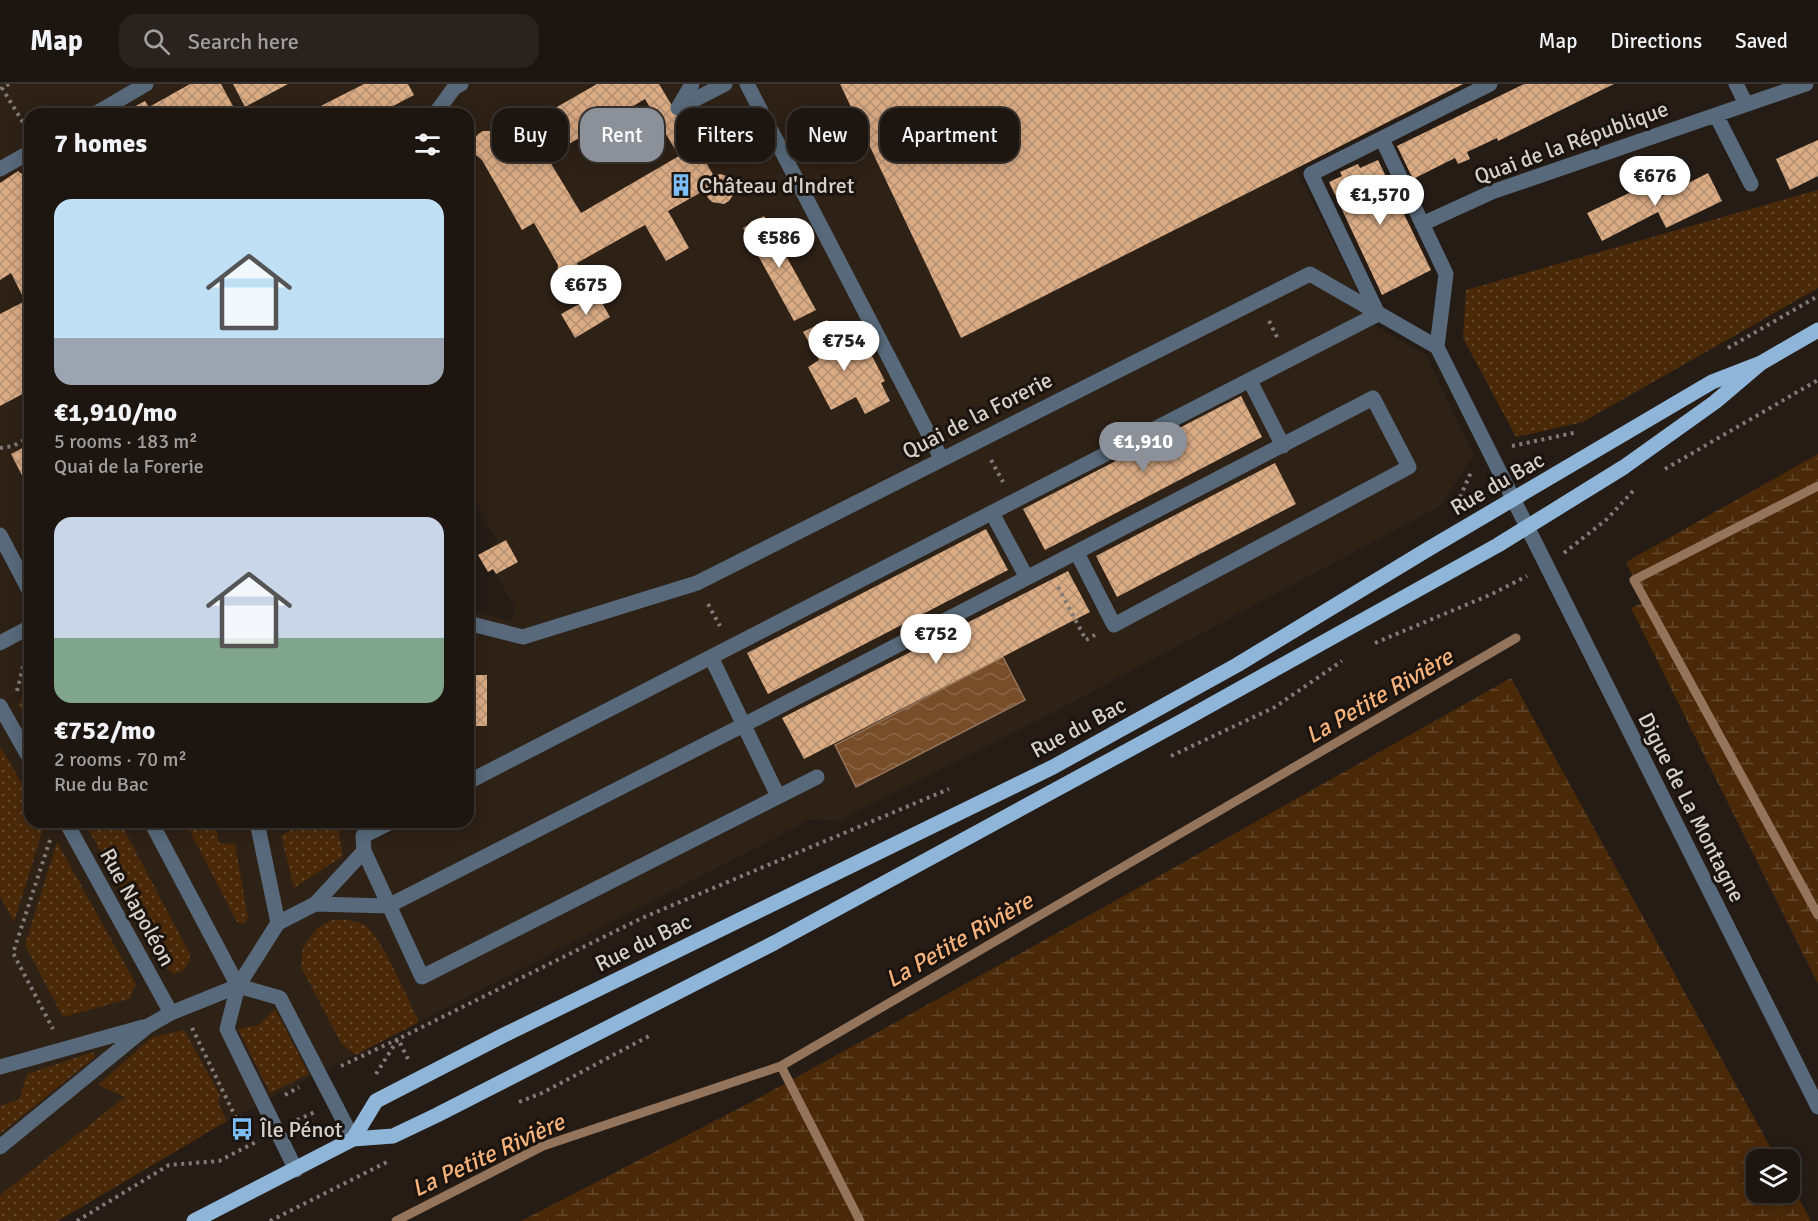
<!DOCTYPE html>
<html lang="en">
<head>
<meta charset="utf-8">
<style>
  body { margin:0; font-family:Signika,sans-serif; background:#29221e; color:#f1f3f6; height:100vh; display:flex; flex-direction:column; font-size:22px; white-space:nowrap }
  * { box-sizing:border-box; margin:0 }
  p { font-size:20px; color:#a09f9f }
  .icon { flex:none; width:33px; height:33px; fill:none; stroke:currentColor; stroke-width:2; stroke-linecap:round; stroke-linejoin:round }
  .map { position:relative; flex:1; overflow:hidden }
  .drawer { position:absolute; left:24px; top:24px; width:450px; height:720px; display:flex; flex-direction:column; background:#1c1510; border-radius:18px; box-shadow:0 3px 15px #0003,0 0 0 2px #3a3430 }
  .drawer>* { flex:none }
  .hud { position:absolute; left:492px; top:24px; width:570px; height:54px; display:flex; gap:12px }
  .fabs { position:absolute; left:1746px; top:1065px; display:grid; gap:12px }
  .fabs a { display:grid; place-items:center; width:54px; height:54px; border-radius:12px; background:#1c1510; box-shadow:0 3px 15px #0003,0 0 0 2px #3a3430; font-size:30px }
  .price { position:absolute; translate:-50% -51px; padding:0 14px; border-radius:21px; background:#fff; color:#222; font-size:20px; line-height:39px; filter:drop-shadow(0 2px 3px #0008) }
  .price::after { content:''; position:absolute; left:50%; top:36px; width:18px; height:14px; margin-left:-9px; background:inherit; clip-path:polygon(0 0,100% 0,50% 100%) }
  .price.selected { background:#8c9099; color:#fff }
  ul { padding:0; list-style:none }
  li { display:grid; align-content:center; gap:12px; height:318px; padding:0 30px }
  li span { display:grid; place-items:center; height:186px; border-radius:18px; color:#555 }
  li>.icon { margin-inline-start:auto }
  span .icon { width:108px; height:108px; fill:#fffc; stroke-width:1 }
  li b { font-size:26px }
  h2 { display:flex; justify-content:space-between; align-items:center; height:72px; padding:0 30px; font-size:26px }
  .pill { padding:0 21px; border-radius:18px; background:#1c1510; box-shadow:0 3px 15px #0003,0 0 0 2px #3a3430; font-size:21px; line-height:54px }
  .pill.selected { background:#8c9099; color:#fff }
  header { display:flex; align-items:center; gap:36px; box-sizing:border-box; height:84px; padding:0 30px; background:#1c1510; border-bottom:2px solid #3a3430 }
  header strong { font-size:28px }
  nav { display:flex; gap:33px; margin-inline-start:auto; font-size:21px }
  .search { width:420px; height:54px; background:#29221e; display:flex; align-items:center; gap:15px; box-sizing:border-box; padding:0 21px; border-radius:18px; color:#a09f9f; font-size:22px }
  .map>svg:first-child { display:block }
  .built { fill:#2e2116; fill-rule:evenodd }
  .grass { fill:url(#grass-dots) }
  .wetland { fill:url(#wetland-marsh) }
  .water { fill:url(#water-waves); stroke:#94745a; stroke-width:1.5 }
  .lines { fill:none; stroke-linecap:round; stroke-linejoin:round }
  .stream { stroke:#94745a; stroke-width:9 }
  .building { fill:url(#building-cross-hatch); fill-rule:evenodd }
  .path { stroke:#817a75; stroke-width:4; stroke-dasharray:3 4.5; stroke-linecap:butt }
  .minor { stroke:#57697a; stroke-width:15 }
  .major { stroke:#8fb6d8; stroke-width:15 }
  .labels { text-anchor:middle; stroke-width:6; stroke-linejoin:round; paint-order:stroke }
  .street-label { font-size:22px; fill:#d6d0cb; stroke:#1b130d }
  .poi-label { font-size:22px; fill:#d6d0cb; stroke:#1b130d; text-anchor:start }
  .water-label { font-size:24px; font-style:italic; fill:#f6b27b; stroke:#1b130d }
</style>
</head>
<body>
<header>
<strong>Map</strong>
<div class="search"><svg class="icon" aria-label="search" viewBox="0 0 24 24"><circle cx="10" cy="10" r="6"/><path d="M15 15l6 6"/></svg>Search here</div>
<nav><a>Map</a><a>Directions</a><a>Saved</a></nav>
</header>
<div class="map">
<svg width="1818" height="1137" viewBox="0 0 1818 1137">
  <defs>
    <pattern id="grass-dots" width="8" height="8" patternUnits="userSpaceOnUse" patternTransform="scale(1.5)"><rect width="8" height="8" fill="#4a2909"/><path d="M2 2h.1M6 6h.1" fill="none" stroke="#63472c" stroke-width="1.8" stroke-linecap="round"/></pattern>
    <pattern id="wetland-marsh" width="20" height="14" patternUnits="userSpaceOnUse" patternTransform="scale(1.5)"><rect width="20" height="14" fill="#4a2909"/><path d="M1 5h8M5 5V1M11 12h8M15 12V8" fill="none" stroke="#63472c"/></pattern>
    <pattern id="water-waves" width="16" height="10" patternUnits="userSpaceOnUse" patternTransform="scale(1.5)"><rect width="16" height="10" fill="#784d29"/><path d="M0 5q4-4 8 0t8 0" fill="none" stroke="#8a6647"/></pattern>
    <pattern id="building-cross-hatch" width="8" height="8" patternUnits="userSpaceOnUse" patternTransform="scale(1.5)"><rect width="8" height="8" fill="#dbab84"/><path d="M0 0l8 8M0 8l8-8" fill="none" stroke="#b49072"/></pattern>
  </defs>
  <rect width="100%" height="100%" fill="#251c16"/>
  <!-- built -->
  <path class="built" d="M 0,0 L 1463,0 L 1296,85 L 1376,242 L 1426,271 L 1474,371 L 1441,422 L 1060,625 L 839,737 L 810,736 L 227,1037 L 58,1137 L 0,1137 ZM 30,30 L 468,30 L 468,408 L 498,458 L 478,471 L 488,488 L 493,485 L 515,524 L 510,537 L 468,524 L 468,738 L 30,738 Z"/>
  <!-- grass -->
  <path class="grass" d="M 1818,106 L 1818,204 L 1583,338 L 1516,353 L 1463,254 L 1466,206 Z
    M 30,585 L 30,641 L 19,622 Z
    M 0,662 L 30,713 L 30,738 L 45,739 L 14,838 L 0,812 Z
    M 84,738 L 120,738 L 190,870 L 189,878 L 182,888 L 173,890 L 166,884 Z
    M 185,738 L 215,738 L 219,759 L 235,760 L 248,834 L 244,840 L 237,838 Z
    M 296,738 L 337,738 L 343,772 L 294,804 L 281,751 L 297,744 Z
    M 57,758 L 136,900 L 129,915 L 63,933 L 25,861 Z
    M 333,836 C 344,836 354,835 364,841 C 381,850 409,918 419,938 L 356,971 L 341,959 L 301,883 L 303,863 L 318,843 Z
    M 275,925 L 309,990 L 270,1009 L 238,945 L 259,941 Z
    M 184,946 L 220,1011 L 218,1019 L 227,1037 L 58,1137 L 0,1137 L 0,1111 L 125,1013 L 98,1001 L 151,954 Z
    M 93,968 L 95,973 L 0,1050 L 0,1022 L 19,1015 L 27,990 Z"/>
  <!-- wetland -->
  <path class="wetland" d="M 1818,370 L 1818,900 L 1631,524 L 1645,517 L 1626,478 Z
    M 1511,594 L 1777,1075 L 1756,1076 L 1756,1108 L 1790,1108 L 1790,1098 L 1811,1137 L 521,1137 L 757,1015 L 1104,823 Z"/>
  <!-- water -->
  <path class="water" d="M 1003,573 L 1025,616 L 856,703 L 835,661 Z"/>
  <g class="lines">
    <!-- stream -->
    <path class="stream" d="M 1818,402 L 1634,496 L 1818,831
      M 781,982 L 860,1137
      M 396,1137 L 543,1062 L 781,982 L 1516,554"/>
  </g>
  <!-- building -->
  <path class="building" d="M 190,0 L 221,0 L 234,24 L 223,30 L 121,30 L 145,17 L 149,23 Z
    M 233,0 L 288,0 L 245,23 Z
    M 364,0 L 408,0 L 414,11 L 378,30 L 305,30 Z
    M 597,0 L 659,0 L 714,92 L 720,90 L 730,93 L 733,98 L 734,105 L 733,111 L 729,117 L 724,120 L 712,118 L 708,114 L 705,106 L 668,127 L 689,164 L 666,177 L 645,141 L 577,179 L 580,191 L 577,196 L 569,201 L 563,201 L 557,192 L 558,181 L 534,139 L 522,146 L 482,76 L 476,71 L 473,64 L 473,57 L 478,50 L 483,47 L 490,47 L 501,55 ZM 645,15 L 679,72 L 581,129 L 547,73 Z
    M 840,0 L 1463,0 L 961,254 Z
    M 1524,0 L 1614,0 L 1498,57 L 1497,54 L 1467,68 L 1470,75 L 1458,80 L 1455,74 L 1413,95 L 1397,62 Z
    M 1818,56 L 1818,92 L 1790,106 L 1776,75 Z
    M 1378,76 L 1431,186 L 1382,211 L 1329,98 L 1342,92 L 1340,88 L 1358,80 L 1360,84 Z
    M 30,85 L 30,306 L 0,322 L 0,230 L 25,217 L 11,189 L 0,196 L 0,99 L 18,87 L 22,90 Z
    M 1708,89 L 1722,117 L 1666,144 L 1658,128 L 1602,157 L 1587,129 L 1644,102 L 1653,117 Z
    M 764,132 L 816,226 L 794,237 L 743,144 Z
    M 597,210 L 610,233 L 575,254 L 561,230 Z
    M 827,236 L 846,274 L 859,267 L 863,275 L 871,270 L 885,297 L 881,299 L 890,317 L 865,330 L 856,313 L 831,326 L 808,283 L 819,276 L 803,248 Z
    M 1241,312 L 1262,353 L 1045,466 L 1023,425 Z
    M 30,360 L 30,407 L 11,370 Z
    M 1275,379 L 1296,420 L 1117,513 L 1096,472 Z
    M 986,445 L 1008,486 L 768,610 L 747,569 Z
    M 506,456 L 518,478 L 496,490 L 493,485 L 488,488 L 478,471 Z
    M 1068,487 L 1090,528 L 804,675 L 782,634 Z
    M 468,591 L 487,591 L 487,642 L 468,642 Z"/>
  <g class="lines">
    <!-- path -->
    <path class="path" d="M 9,0 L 2,4 L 27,45
      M 1269,237 L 1278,255
      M 1728,264 L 1818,212
      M 1512,362 L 1578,348
      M 0,364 L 13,362 L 30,353
      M 991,376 L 1003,398
      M 1665,385 L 1818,296
      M 1457,420 L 1472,386
      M 1564,469 L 1607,435 L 1634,406
      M 1058,503 L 1086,556 L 1095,551
      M 708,520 L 720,542
      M 1375,559 L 1492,510 L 1527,492
      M 17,607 L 24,579 L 30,576
      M 1171,672 L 1275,623 L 1342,577
      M 50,756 L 13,869 L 53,945
      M 192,944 L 237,1036 L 244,1032
      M 341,982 L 398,955 L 408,975
      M 376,990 L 398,955 L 642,834 L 949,705
      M 285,1011 L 299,1003
      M 519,1018 L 542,1009 L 649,952
      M 297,1036 L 315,1028
      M 77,1137 L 169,1081 L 219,1077 L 256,1058
      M 270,1137 L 387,1078"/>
    <!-- minor -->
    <path class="minor" d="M 747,0 L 941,374
      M 1736,0 L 1746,20
      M 678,24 L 725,0
      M 678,24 L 692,0
      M 95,30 L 146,0
      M 435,30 L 454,4 L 461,0
      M 1716,31 L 1751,100
      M 1382,55 L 1446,190 L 1437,263
      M 0,85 L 30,68
      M 1422,140 L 1492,108 L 1806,0
      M 1378,230 L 1311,90 L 1490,0
      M 1437,263 L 1818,1023
      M 1250,297 L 1283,362
      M 992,429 L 1027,494
      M 0,451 L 30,508
      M 468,539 L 523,553 L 697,499 L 1310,190 L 1437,263
      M 0,559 L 30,543
      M 711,573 L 778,712
      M 0,622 L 30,675
      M 468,698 L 1378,230
      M 66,738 L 171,929
      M 151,738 L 238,902
      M 257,738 L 278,839
      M 391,738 L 363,752 L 364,767 L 422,893 L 817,693
      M 315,820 L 388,822 L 765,630 L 1373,314 L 1409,383 L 1114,541 L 1077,469
      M 0,983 L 143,943
      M 0,1063 L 148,942 L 171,929 L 238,902 L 280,914 L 353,1055
      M 296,1086 L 227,945 L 238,902 L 278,839 L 315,820 L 364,767"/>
    <!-- major -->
    <path class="major" d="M 353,1055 L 376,1017 L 504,951 L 1053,683 L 1237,581 L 1430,464 L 1712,298 L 1761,279 L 1818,246
      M 194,1137 L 353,1055 L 393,1052 L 437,1031 L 774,859 L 1182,637 L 1498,461 L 1624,383 L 1715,318 L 1761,279"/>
  </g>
  <!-- icons -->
  <defs>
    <g id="building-bare" transform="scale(1.8)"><path d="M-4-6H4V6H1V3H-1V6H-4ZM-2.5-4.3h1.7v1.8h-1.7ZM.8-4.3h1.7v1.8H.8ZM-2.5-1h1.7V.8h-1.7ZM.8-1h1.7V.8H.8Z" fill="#7bbef8" stroke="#1b130d" stroke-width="2.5" paint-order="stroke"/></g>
    <g id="bus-bare" transform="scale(1.8)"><path d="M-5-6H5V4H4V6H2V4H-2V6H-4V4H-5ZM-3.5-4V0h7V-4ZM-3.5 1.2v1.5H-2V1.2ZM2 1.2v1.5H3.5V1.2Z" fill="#7bbef8" stroke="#1b130d" stroke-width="2.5" paint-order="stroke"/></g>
  </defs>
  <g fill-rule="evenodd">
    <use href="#building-bare" x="681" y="101"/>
    <use href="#bus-bare" x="242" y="1045"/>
  </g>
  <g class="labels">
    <!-- street labels -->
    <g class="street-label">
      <text transform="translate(1571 58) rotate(-20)" y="8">Quai de la République</text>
      <text transform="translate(977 331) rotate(-27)" y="8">Quai de la Forerie</text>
      <text transform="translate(1497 399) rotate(-30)" y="8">Rue du Bac</text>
      <text transform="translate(1078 643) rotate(-28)" y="8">Rue du Bac</text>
      <text transform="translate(1692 723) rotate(63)" y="8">Digue de La Montagne</text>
      <text transform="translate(138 823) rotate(61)" y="8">Rue Napoléon</text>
      <text transform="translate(643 858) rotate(-26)" y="8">Rue du Bac</text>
    </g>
    <!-- poi labels -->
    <g class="poi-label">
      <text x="699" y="109">Château d'Indret</text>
      <text x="260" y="1053">Île Pénot</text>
    </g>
    <!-- water labels -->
    <g class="water-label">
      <text transform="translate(1379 612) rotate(-30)" y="8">La Petite Rivière</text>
      <text transform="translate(959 856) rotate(-30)" y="8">La Petite Rivière</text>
      <text transform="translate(488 1071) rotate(-25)" y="8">La Petite Rivière</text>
    </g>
  </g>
</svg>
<div class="fabs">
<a><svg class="icon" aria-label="layers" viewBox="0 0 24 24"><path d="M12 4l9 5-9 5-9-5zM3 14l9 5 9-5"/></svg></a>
</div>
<b class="price" style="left:1655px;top:123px">€676</b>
<b class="price" style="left:1380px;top:142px">€1,570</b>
<b class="price" style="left:779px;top:185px">€586</b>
<b class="price" style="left:586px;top:232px">€675</b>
<b class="price" style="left:844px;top:288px">€754</b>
<b class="price selected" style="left:1143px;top:389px">€1,910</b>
<b class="price" style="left:936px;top:581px">€752</b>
<div class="hud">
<a class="pill">Buy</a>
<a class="pill selected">Rent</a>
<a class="pill">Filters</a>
<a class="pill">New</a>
<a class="pill">Apartment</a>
</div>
<section class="drawer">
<h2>7 homes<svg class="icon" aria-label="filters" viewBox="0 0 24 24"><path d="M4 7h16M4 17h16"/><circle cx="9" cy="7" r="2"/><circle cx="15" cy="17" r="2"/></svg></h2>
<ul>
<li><span style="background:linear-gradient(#bfe0f5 75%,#9aa5b1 0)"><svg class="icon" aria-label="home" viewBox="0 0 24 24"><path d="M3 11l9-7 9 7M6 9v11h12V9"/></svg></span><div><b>€1,910/mo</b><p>5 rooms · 183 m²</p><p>Quai de la Forerie</p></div></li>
<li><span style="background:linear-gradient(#c9d6e8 65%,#7fa58c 0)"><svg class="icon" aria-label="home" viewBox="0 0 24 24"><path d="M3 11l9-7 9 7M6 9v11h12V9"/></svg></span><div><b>€752/mo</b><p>2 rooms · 70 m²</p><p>Rue du Bac</p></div></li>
</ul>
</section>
</div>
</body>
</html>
